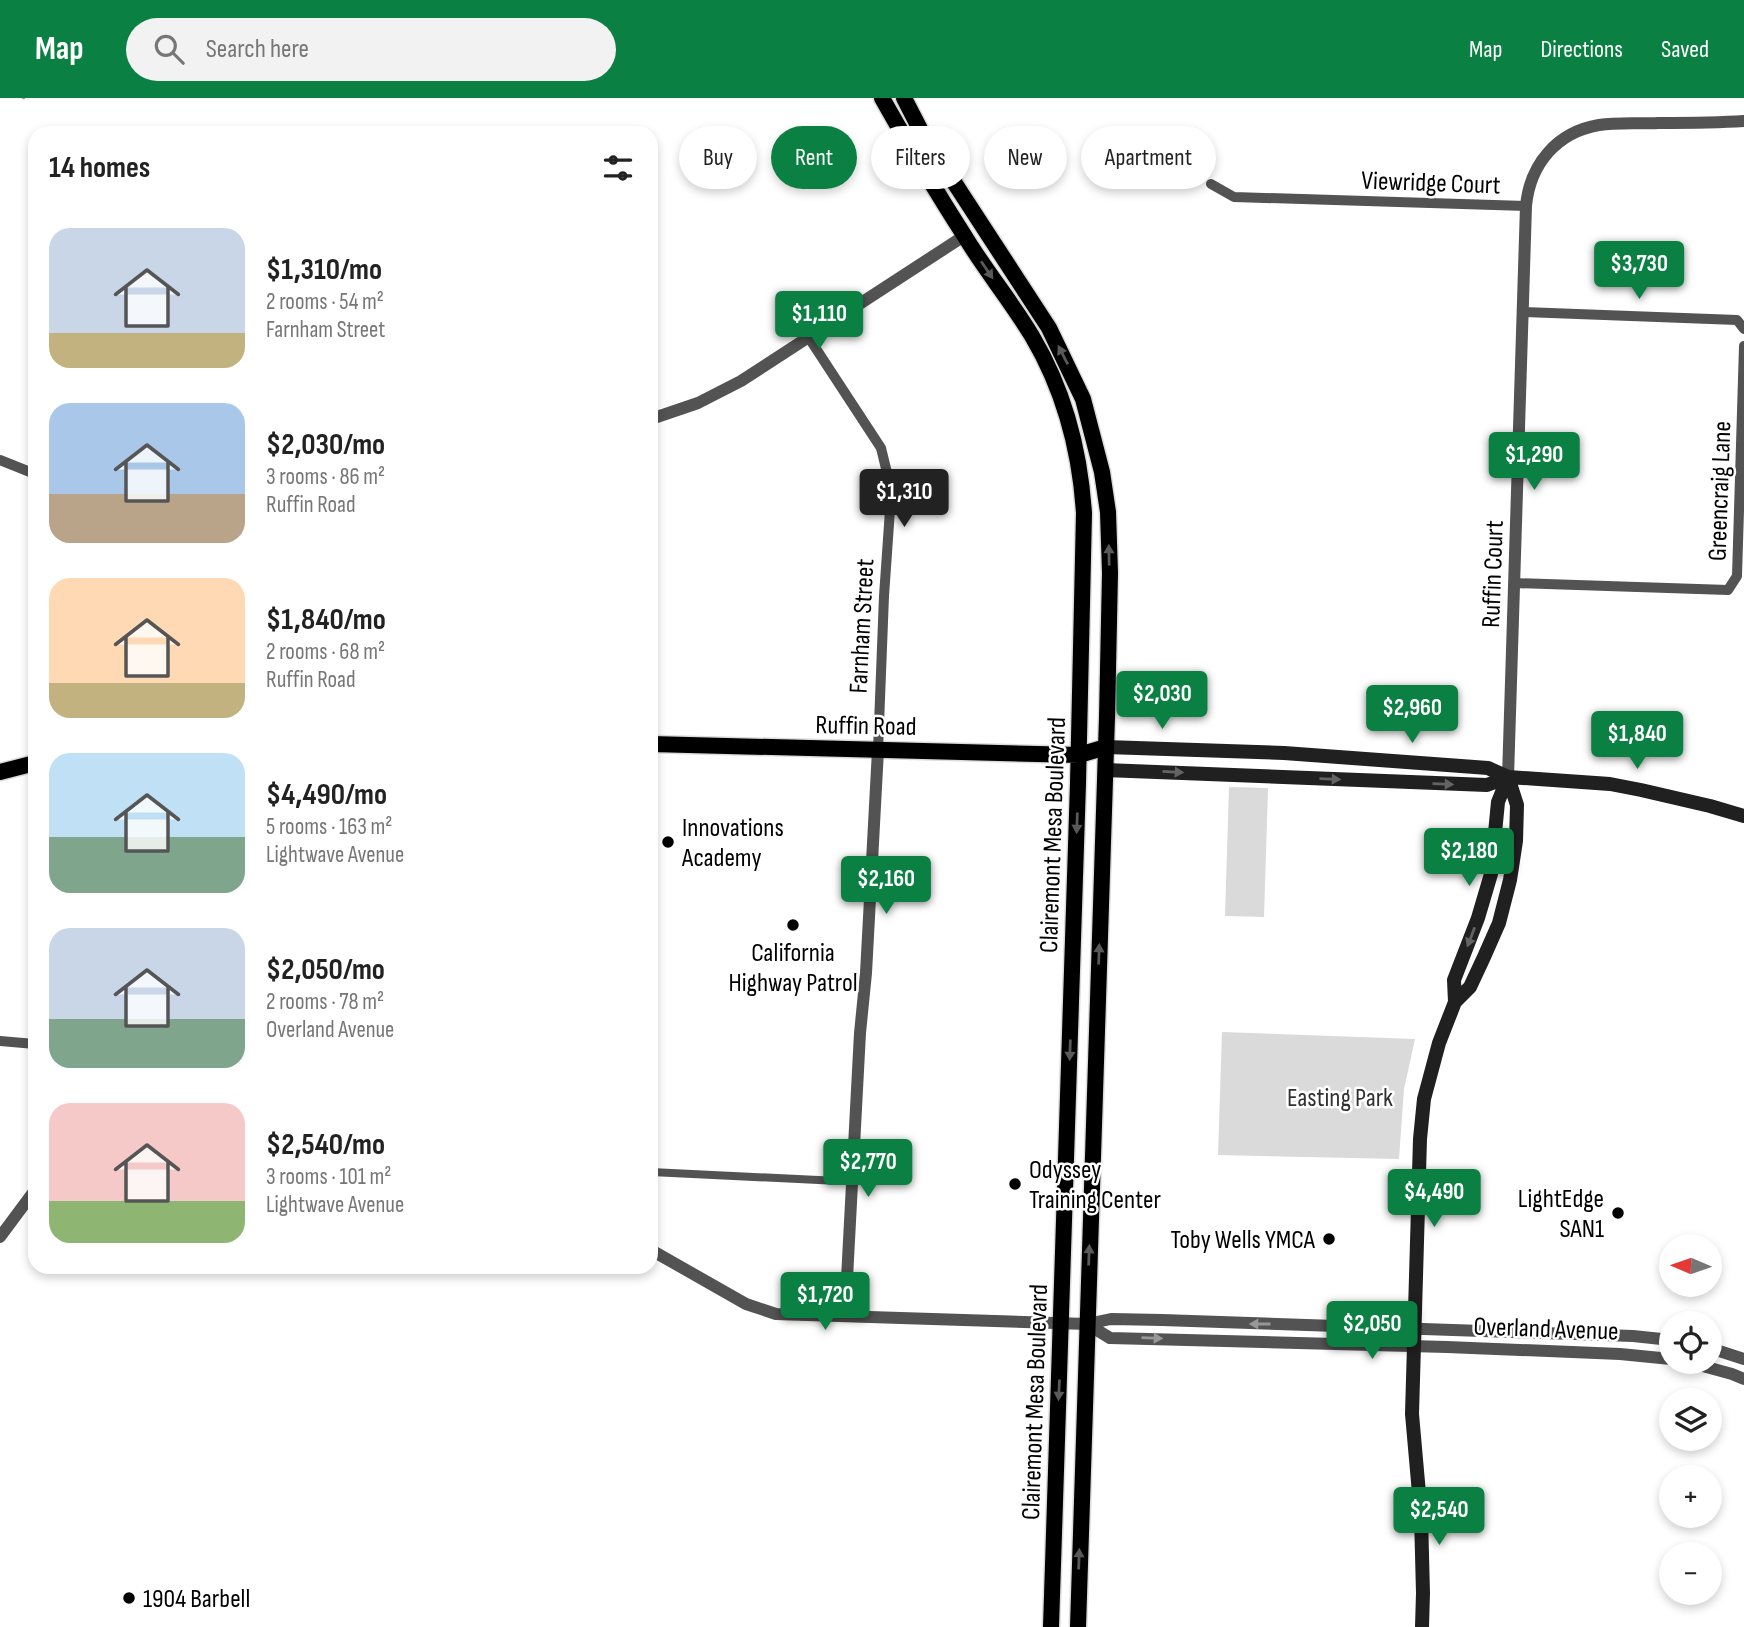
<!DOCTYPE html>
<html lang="en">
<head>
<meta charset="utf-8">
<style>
  body { margin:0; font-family:"Sofia Sans Condensed",sans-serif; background:#f2f2f2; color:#222; height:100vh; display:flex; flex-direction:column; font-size:26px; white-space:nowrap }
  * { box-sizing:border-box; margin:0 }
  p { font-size:23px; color:#767676 }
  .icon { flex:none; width:38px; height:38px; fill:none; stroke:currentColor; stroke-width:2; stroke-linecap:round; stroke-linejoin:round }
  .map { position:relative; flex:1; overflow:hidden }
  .sheet { position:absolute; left:28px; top:28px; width:630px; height:1148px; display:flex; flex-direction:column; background:#fff; border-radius:21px; box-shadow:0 4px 10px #0003 }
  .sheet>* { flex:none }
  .hud { position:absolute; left:679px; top:28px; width:665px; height:63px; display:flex; gap:14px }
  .needle { width:46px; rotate:272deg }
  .fabs { position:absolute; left:1659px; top:1136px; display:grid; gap:14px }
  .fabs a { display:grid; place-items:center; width:63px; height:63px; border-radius:50%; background:#fff; box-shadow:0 4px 10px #0003; font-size:35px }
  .price { position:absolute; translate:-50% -60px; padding:0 16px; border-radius:7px; background:#0b8043; color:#fff; font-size:23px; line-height:46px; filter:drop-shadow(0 2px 4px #0008) }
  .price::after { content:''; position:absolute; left:50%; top:42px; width:21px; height:16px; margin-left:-10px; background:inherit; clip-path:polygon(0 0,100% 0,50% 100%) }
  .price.current { background:#222; color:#fff }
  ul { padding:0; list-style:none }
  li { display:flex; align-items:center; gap:21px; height:175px; padding:0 21px }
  li span { display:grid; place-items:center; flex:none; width:196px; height:140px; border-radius:21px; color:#555 }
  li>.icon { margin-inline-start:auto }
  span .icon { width:84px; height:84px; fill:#fffc; stroke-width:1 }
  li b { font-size:30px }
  h2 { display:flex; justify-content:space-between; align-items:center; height:84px; padding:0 21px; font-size:30px }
  .tag { padding:0 24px; border-radius:32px; background:#fff; box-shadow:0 4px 10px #0003; font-size:24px; line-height:63px }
  .tag.current { background:#0b8043; color:#fff }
  header { display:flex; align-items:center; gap:42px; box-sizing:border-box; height:98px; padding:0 35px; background:#0b8043; color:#fff }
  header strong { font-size:33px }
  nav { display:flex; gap:38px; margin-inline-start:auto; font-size:24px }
  .search { width:490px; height:63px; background:#f2f2f2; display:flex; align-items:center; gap:18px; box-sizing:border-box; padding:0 24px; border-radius:38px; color:#767676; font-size:26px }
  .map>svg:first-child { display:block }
  .green { fill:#dadada }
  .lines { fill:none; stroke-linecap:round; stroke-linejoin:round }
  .stream { stroke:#a1a1a1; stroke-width:2.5 }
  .primary-casing { stroke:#dbdbdb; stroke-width:19 }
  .pedestrian { stroke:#535353; stroke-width:8 }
  .minor { stroke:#535353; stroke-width:10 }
  .tertiary { stroke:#535353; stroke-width:12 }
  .secondary { stroke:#202020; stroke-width:14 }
  .primary { stroke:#000; stroke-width:16 }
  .oneway { fill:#595959 }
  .oneway2 { fill:#636363 }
  .oneway3 { fill:#989898 }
  .poi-dot { fill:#000; stroke:#fff; stroke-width:2.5 }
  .labels { text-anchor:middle; stroke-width:5; stroke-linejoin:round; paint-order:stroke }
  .street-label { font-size:26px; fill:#000; stroke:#fff }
  .poi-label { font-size:26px; fill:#000; stroke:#fff; text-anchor:start }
  .park-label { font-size:26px; fill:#313131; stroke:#fff }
</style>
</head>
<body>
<header>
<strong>Map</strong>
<div class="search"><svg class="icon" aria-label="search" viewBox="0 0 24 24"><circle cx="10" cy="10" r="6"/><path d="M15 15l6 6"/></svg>Search here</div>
<nav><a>Map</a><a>Directions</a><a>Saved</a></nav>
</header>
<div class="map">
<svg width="1744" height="1529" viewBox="0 0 1744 1529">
  <rect width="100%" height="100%" fill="#fff"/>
  <!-- green -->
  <path class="green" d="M 1229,689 L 1268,690 L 1264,819 L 1225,818 Z
    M 1222,934 L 1415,941 L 1404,991 L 1399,1061 L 1218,1057 Z"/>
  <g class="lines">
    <!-- stream -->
    <path class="stream" d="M 23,0 L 24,0"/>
    <!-- primary casing -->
    <g class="primary-casing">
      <path id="primary" d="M 882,0 C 908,46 935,92 964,137 C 985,172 1011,203 1032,238 C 1064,292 1080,353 1084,415 L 1078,685 L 1051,1529
        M 904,0 L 922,35 L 1049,230 L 1083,301 L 1102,374 L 1108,414 L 1110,475 L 1107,619 L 1078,1529
        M 651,646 L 1079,657 L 1106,649
        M 0,674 L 35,665"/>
    </g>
    <!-- pedestrian -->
    <path class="pedestrian" d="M 651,1074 L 839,1083"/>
    <!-- minor -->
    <path class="minor" d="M 1211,86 L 1234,99 L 1526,108
      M 1522,214 L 1737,222 L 1744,231
      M 809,240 L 881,350 L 890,387 L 890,412 L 884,498 L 878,652
      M 0,362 L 35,376
      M 1514,485 L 1728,492 L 1737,478 L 1744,248
      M 0,943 L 35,946"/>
    <!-- tertiary -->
    <path class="tertiary" d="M 651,321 L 698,305 L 741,283 L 964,138
      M 1508,679 L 1526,108 C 1530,66 1557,34 1599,27 C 1618,24 1639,26 1658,25 C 1687,25 1715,25 1744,23
      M 0,1139 L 35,1092
      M 651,1152 L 746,1206 L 776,1216 L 1087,1226 L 1111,1221 L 1162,1222 L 1543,1235 L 1633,1238 L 1671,1242
      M 845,1218 L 860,935 L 866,875 L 878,652
      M 1087,1226 L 1110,1240 L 1447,1249 L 1620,1256 L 1671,1261
      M 1710,1250 L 1744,1261
      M 1688,1264 L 1732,1276 L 1744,1281"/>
    <!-- secondary -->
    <path class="secondary" d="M 1106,649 L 1284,655 L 1488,670 L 1508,679 L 1610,686 L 1641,692 L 1710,708 L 1744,718
      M 1105,672 L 1487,687 L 1508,679
      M 1455,904 L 1454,882 L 1478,820 L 1491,776 L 1498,704 L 1508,679
      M 1422,1529 L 1423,1495 L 1421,1418 L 1412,1316 L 1420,1041 L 1424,1001 L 1439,945 L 1455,904 L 1470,889 L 1484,859 L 1499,825 L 1510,782 L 1516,743 L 1517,707 L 1508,679"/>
    <!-- primary -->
    <use href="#primary" class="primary"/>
  </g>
  <!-- one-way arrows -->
  <defs><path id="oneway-solid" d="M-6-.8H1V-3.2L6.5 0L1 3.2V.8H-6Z" transform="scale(1.75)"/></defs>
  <g class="oneway">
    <use href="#oneway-solid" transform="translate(987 172) rotate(56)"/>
    <use href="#oneway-solid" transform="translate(1063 257) rotate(-117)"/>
    <use href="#oneway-solid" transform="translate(1109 457) rotate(-91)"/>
    <use href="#oneway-solid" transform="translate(1077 725) rotate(92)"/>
    <use href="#oneway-solid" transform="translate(1099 856) rotate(-88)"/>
    <use href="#oneway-solid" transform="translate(1070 952) rotate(92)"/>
    <use href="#oneway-solid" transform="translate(1089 1157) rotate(-88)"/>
    <use href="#oneway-solid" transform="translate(1059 1292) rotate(93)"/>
    <use href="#oneway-solid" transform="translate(1079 1461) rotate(-88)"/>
  </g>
  <g class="oneway2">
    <use href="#oneway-solid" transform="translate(1173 674) rotate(3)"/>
    <use href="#oneway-solid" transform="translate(1330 681) rotate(2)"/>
    <use href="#oneway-solid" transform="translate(1443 686) rotate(2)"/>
    <use href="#oneway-solid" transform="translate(1471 839) rotate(111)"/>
  </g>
  <g class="oneway3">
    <use href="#oneway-solid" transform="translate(1260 1226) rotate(-180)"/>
    <use href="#oneway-solid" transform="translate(1152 1240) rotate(2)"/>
  </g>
  <!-- markers -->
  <g class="poi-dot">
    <circle cx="668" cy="744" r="7"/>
    <circle cx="793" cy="827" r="7"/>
    <circle cx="1015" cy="1086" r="7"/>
    <circle cx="1618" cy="1115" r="7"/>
    <circle cx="1329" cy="1141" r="7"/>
    <circle cx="129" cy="1500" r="7"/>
  </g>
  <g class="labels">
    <!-- street labels -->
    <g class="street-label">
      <text transform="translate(1431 84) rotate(2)" y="9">Viewridge Court</text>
      <text transform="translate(1719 393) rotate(-88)" y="9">Greencraig Lane</text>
      <text transform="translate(1492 476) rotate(-88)" y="9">Ruffin Court</text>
      <text transform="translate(861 528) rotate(-87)" y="9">Farnham Street</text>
      <text transform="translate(866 627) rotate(1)" y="9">Ruffin Road</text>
      <text transform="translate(1052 737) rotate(-88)" y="9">Clairemont Mesa Boulevard</text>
      <text transform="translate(1546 1230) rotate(2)" y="9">Overland Avenue</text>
      <text transform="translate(1034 1304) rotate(-88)" y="9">Clairemont Mesa Boulevard</text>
    </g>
    <!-- poi labels -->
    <g class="poi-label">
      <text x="682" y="738">Innovations<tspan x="682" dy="30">Academy</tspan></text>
      <text x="793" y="863" text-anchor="middle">California<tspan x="793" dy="30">Highway Patrol</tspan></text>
      <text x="1029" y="1080">Odyssey<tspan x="1029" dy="30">Training Center</tspan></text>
      <text x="1604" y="1109" text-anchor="end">LightEdge<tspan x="1604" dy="30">SAN1</tspan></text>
      <text x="1315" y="1150" text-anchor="end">Toby Wells YMCA</text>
      <text x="143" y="1509">1904 Barbell</text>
    </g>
    <!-- park labels -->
    <g class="park-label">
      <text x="1340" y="1008">Easting Park</text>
    </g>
  </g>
</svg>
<div class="fabs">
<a><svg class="needle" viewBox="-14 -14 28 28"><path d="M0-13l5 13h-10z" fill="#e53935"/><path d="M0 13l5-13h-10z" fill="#767676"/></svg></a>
<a><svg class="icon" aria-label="locate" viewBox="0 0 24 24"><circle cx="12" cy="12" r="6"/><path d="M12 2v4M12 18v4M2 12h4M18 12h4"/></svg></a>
<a><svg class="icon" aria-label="layers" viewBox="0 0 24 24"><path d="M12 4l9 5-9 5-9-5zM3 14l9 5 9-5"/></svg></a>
<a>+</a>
<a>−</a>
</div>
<b class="price" style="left:1639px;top:203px">$3,730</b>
<b class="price" style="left:819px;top:253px">$1,110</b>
<b class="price" style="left:1534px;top:394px">$1,290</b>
<b class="price current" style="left:904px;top:431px">$1,310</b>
<b class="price" style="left:1162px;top:633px">$2,030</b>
<b class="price" style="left:1412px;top:647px">$2,960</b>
<b class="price" style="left:1637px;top:673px">$1,840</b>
<b class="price" style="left:1469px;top:790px">$2,180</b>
<b class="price" style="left:886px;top:818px">$2,160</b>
<b class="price" style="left:868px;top:1101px">$2,770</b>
<b class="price" style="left:1434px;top:1131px">$4,490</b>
<b class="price" style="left:825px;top:1234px">$1,720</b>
<b class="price" style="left:1372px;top:1263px">$2,050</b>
<b class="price" style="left:1439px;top:1449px">$2,540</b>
<div class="hud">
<a class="tag">Buy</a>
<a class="tag current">Rent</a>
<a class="tag">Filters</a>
<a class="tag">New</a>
<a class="tag">Apartment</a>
</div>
<section class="sheet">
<h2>14 homes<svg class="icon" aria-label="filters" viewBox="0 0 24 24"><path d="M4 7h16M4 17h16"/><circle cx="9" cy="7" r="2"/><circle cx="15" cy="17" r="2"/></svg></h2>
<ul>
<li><span style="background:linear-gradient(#c9d6e8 75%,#c2b280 0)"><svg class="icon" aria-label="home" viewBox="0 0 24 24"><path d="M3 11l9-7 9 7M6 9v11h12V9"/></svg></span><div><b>$1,310/mo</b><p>2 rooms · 54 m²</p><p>Farnham Street</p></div></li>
<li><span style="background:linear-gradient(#a9c7e8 65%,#b9a48a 0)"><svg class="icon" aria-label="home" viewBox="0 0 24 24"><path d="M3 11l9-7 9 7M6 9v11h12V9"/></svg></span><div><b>$2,030/mo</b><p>3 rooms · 86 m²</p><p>Ruffin Road</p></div></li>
<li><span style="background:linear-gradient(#ffd9b3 75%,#c2b280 0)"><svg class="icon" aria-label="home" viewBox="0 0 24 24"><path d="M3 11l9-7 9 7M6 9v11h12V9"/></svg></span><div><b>$1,840/mo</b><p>2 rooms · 68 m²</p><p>Ruffin Road</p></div></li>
<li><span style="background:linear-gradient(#bfe0f5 60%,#7fa58c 0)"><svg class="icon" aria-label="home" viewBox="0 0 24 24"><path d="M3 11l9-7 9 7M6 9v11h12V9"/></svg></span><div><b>$4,490/mo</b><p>5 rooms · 163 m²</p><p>Lightwave Avenue</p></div></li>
<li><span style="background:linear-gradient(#c9d6e8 65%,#7fa58c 0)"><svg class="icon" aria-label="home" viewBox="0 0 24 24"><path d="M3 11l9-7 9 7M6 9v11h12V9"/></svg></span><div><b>$2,050/mo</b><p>2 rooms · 78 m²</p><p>Overland Avenue</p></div></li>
<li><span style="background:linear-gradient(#f6c9c9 70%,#8fb573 0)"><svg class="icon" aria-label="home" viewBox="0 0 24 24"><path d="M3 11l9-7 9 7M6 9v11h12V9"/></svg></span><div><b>$2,540/mo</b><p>3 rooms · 101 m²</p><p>Lightwave Avenue</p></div></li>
</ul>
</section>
</div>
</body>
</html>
